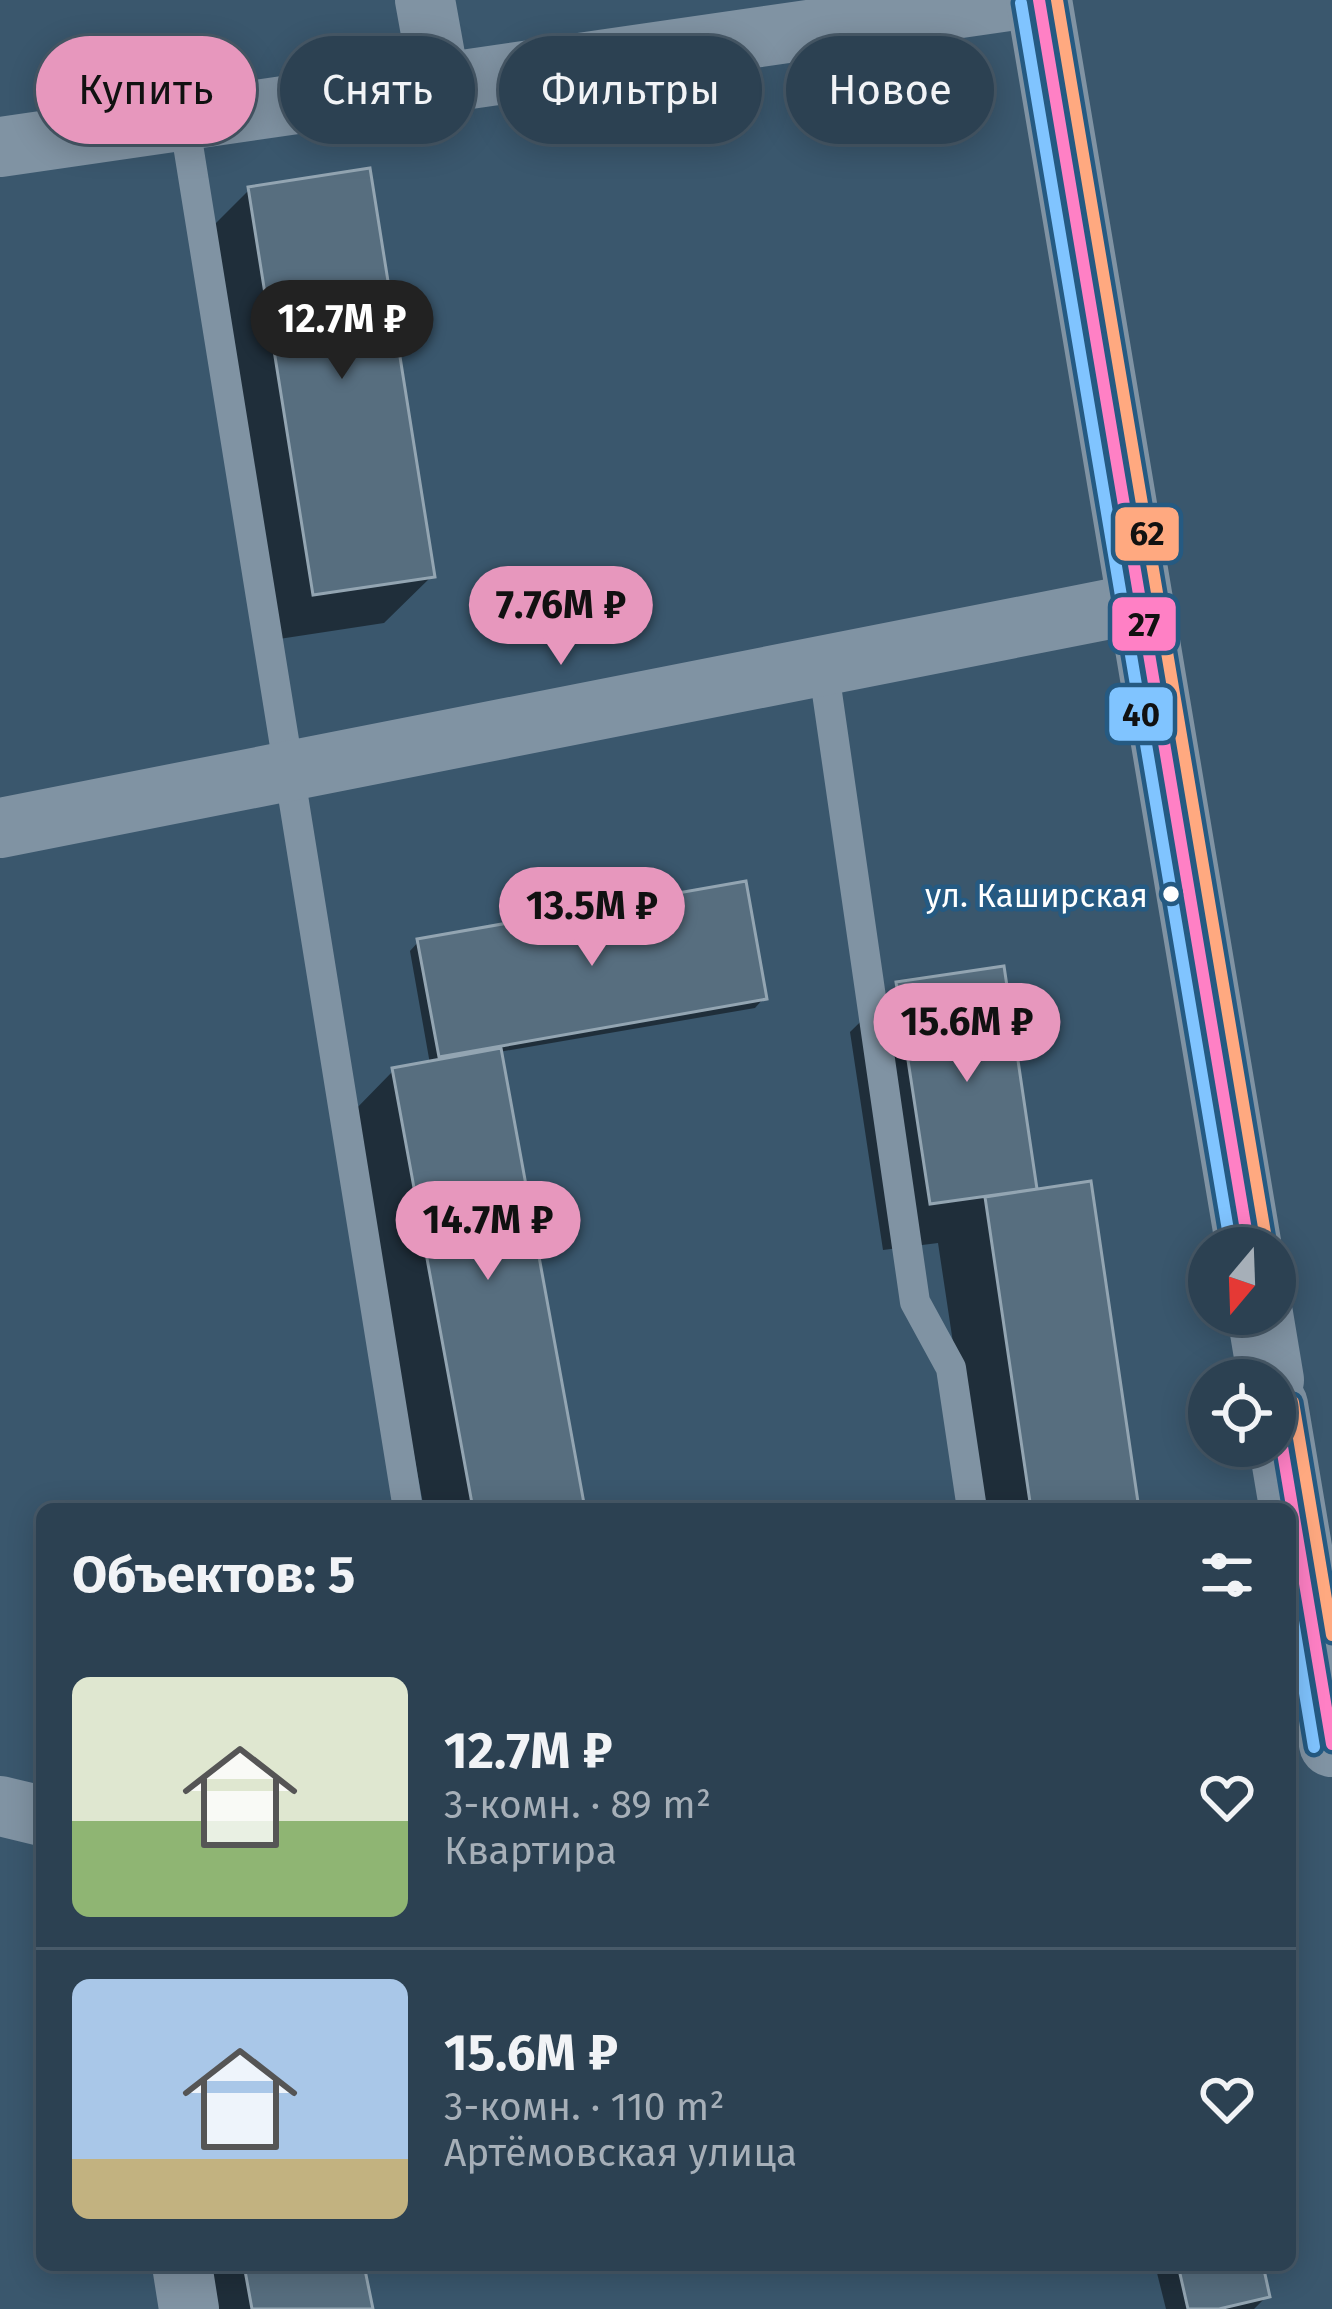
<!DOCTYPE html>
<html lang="ru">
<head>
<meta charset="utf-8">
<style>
  body { margin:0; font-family:"Fira Sans",sans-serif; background:#384c5c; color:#f1f3f6; height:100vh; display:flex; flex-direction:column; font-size:45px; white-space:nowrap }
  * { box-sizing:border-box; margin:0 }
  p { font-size:39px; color:#a6afb8 }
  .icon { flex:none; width:66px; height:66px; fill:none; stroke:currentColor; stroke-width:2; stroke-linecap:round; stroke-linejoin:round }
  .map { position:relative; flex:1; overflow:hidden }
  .side { position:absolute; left:36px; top:1503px; width:1260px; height:768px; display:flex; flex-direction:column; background:#2c4152; border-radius:18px; box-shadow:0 6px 30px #0003,0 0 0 3px #485a69 }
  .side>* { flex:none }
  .hud { position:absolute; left:36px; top:36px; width:1260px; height:108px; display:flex; gap:24px }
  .needle { width:78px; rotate:199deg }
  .fabs { position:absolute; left:1188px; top:1227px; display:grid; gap:24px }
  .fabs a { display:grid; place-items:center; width:108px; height:108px; border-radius:50%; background:#2c4152; box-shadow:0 6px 30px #0003,0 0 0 3px #485a69; font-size:60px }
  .price { position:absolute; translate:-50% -102px; padding:0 27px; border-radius:42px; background:#e797bd; color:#111; font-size:39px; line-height:78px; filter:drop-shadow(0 3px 6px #0008) }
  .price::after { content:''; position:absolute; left:50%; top:72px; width:36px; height:27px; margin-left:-18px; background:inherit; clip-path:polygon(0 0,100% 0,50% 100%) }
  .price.selected { background:#222; color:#fff }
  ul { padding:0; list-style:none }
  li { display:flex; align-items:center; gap:36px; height:300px; padding:0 36px }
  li+li { border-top:3px solid #485a69 }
  li span { display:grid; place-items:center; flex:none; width:336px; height:240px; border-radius:18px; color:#555 }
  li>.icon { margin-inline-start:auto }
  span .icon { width:144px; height:144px; fill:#fffc; stroke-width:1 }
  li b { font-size:51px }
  h2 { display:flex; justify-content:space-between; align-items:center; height:144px; padding:0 36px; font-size:51px }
  .tag { padding:0 42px; border-radius:54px; background:#2c4152; box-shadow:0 6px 30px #0003,0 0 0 3px #485a69; font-size:42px; line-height:108px }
  .tag.selected { background:#e797bd; color:#111 }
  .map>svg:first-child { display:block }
  .shadow { fill:#0007 }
  .building { fill:#576e7f; stroke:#93a5b2; stroke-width:3 }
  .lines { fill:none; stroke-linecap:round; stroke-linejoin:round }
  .service { stroke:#8093a3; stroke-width:30 }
  .minor { stroke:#8093a3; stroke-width:60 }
  .tertiary { stroke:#8093a3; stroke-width:66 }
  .bus-1-casing { stroke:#255a82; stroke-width:21 }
  .bus-2-casing { stroke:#255a82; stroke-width:21 }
  .bus-3-casing { stroke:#255a82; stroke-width:21 }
  .bus-1 { stroke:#ff80c5; stroke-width:12 }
  .bus-2 { stroke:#80c4ff; stroke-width:12 }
  .bus-3 { stroke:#ffa980; stroke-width:12 }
  .bus-dot { fill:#fff; stroke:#255a82; stroke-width:4.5 }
  .labels { text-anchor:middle; stroke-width:9; stroke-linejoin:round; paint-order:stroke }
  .bus-label { font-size:33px; fill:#fff; stroke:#255a82; text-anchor:end }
  .line-badge { stroke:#255a82; stroke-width:4.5 }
  .pale-badge-label { font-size:33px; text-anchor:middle; font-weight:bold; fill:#111 }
</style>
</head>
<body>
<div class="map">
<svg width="1332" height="2309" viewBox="0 0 1332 2309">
  <rect width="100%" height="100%" fill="#3a576d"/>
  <!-- shadow -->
  <path class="shadow" d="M 249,190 L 432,576 L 384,623 L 266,641 L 202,237 Z
    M 419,941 L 764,998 L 755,1008 L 499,1052 L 582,1509 L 424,1509 L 351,1114 L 393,1071 L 430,1064 L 410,951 Z
    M 1002,969 L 1035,1193 L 1136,1509 L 978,1509 L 938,1243 L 883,1250 L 850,1032 L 898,985 Z
    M 204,2265 L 361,2265 L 370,2309 L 212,2309 Z
    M 1155,2265 L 1260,2265 L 1267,2296 L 1254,2309 L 1166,2309 Z"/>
  <!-- building -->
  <path class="building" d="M 370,168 L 435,577 L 313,595 L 248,187 Z
    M 746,881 L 767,999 L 439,1057 L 417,939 Z
    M 1004,966 L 1037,1189 L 930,1204 L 896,982 Z
    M 501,1048 L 585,1509 L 473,1509 L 392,1068 Z
    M 1091,1181 L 1139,1509 L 1031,1509 L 985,1197 Z
    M 244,2265 L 364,2265 L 373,2309 L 252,2309 Z
    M 1178,2265 L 1263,2265 L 1270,2297 L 1219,2309 L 1188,2309 Z"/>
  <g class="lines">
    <!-- service -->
    <path class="service" d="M 184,120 L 408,1509
      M 823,665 L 915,1302 L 951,1368 L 972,1509"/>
    <!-- minor -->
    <path class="minor" d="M 425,0 L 440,83
      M 0,147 L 1015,0
      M 0,828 L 1140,603
      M 0,1806 L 42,1816
      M 182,2265 L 189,2309"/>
    <!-- tertiary -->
    <path class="tertiary" d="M 1039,0 L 1249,1248
      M 1260,1314 L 1271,1380
      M 1275,1405 L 1332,1744"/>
    <!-- bus-1 casing -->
    <g class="bus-1-casing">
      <path id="bus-1" d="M 1039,0 L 1249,1248
        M 1275,1405 L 1332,1744"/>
    </g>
    <!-- bus-2 casing -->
    <g class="bus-2-casing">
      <path id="bus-2" d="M 1021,3 L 1231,1248
        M 1290,1603 L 1314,1747"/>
    </g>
    <!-- bus-3 casing -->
    <g class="bus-3-casing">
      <path id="bus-3" d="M 1057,0 L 1267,1245
        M 1293,1402 L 1332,1635"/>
    </g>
    <!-- bus-1 -->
    <use href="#bus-1" class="bus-1"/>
    <!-- bus-2 -->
    <use href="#bus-2" class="bus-2"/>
    <!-- bus-3 -->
    <use href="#bus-3" class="bus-3"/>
  </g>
  <!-- markers -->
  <circle class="bus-dot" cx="1171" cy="894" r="10"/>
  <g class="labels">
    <!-- bus labels -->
    <g class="bus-label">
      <text x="1148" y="907">ул. Каширская</text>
    </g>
  </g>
  <g class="line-badge">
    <rect x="1113" y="505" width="68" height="58" rx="12" fill="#ffa980"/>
    <rect x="1110" y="595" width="68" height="58" rx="12" fill="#ff80c5"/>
    <rect x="1107" y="685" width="68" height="58" rx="12" fill="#80c4ff"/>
  </g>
  <g class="pale-badge-label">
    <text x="1147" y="545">62</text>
    <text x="1144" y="636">27</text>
    <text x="1141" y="726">40</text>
  </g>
</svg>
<div class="fabs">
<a><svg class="needle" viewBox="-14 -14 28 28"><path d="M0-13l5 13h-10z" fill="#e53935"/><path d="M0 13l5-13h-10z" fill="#a6afb8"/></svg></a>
<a><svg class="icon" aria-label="locate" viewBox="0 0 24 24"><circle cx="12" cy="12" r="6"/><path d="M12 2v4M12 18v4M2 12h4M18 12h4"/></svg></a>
</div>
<b class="price selected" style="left:342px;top:382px">12.7M ₽</b>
<b class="price" style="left:561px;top:668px">7.76M ₽</b>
<b class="price" style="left:592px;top:969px">13.5M ₽</b>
<b class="price" style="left:967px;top:1085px">15.6M ₽</b>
<b class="price" style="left:488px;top:1283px">14.7M ₽</b>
<div class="hud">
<a class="tag selected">Купить</a>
<a class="tag">Снять</a>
<a class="tag">Фильтры</a>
<a class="tag">Новое</a>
</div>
<section class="side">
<h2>Объектов: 5<svg class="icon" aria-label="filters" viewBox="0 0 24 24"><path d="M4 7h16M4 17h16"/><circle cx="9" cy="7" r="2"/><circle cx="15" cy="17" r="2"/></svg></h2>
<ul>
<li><span style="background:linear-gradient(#dfe7d0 60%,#8fb573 0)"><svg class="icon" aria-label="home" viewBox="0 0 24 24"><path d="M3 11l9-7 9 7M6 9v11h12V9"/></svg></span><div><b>12.7M ₽</b><p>3-комн. · 89 m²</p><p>Квартира</p></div><svg class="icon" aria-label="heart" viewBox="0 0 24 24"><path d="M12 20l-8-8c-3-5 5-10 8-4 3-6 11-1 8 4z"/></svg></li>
<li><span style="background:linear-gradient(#a9c7e8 75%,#c2b280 0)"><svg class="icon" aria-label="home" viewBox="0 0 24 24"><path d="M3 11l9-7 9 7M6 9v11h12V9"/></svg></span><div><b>15.6M ₽</b><p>3-комн. · 110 m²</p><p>Артёмовская улица</p></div><svg class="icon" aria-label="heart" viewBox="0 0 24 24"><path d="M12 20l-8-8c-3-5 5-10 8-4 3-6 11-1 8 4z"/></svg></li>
</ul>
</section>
</div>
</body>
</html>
